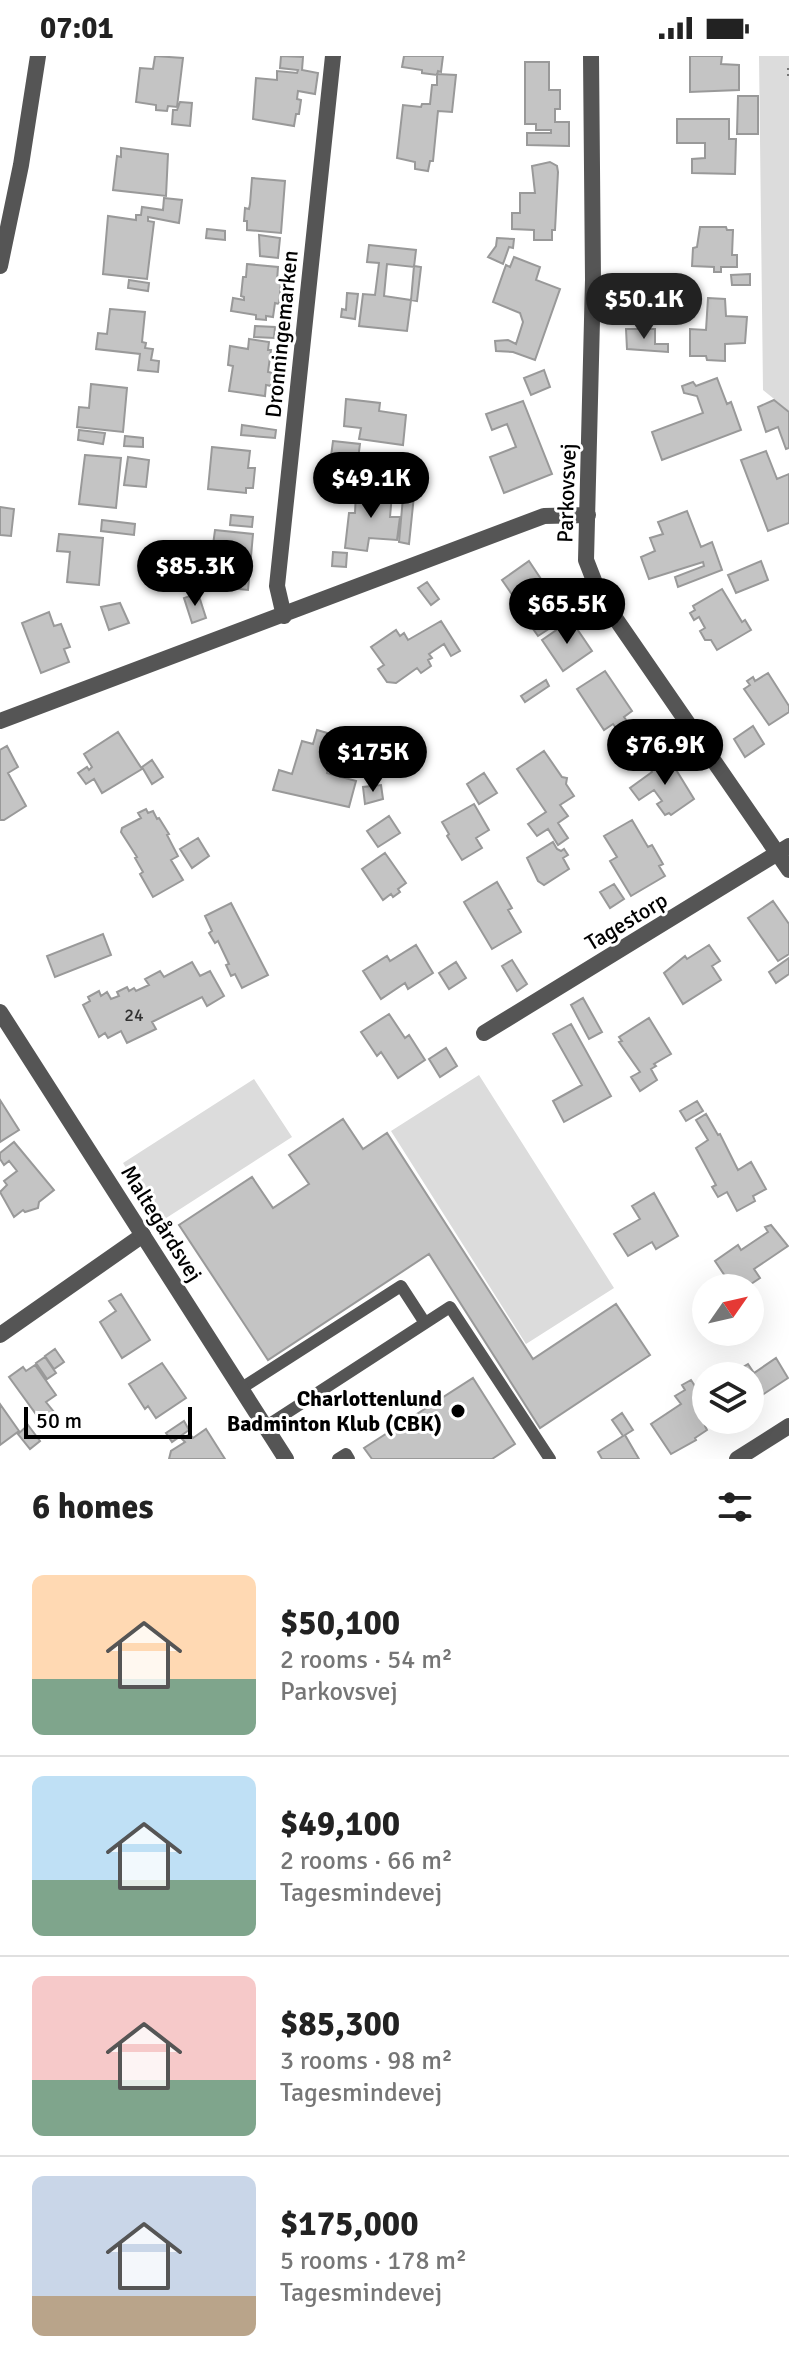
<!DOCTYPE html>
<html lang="en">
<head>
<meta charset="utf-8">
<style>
  body { margin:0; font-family:Signika,sans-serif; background:#f6f6f6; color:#222; height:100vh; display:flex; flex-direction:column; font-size:30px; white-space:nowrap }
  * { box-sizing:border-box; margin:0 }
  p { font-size:26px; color:#767676 }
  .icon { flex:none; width:44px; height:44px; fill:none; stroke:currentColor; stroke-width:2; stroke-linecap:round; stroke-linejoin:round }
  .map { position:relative; height:1403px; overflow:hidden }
  .drawer { display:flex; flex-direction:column; background:#fff; flex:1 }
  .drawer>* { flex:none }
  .needle { width:52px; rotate:56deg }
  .tools { position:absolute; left:692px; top:1218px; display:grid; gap:16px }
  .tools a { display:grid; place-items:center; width:72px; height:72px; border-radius:50%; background:#fff; box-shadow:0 8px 32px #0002; font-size:40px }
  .scale { position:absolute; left:24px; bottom:20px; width:168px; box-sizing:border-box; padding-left:8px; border:4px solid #000; border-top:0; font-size:22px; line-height:28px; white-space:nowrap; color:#000; -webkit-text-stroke:6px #fff; paint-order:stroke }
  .price { position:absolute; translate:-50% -68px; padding:0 18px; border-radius:28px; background:#000; color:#fff; font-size:26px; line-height:52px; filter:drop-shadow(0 2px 4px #0008) }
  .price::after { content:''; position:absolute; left:50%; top:48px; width:24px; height:18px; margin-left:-12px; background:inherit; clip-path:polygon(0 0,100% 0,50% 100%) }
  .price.active { background:#222; color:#fff }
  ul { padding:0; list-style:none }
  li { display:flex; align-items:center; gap:24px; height:200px; padding:0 32px }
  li+li { border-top:2px solid #e0e0e0 }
  li span { display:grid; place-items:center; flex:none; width:224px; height:160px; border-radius:12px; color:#555 }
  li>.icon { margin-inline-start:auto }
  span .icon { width:96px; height:96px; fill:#fffc; stroke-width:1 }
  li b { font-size:34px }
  h2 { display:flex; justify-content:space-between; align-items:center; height:96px; padding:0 32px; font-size:34px }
  .status { display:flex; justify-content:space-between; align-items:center; height:56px; padding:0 40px; background:#fff; direction:ltr }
  .status svg { height:22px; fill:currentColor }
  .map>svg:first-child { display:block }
  .green { fill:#dcdcdc }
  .building { fill:#c4c4c4; stroke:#999; stroke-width:2 }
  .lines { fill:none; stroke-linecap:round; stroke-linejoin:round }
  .path { stroke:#777; stroke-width:4; stroke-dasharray:2 4; stroke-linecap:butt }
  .service { stroke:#555; stroke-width:12 }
  .minor { stroke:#555; stroke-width:16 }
  .tertiary { stroke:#555; stroke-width:16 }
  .poi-dot { fill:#000; stroke:#fff; stroke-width:3 }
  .labels { text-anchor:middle; stroke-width:6; stroke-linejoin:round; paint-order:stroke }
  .number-label { font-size:18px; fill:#313131 }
  .street-label { font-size:22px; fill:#000; stroke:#fff }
  .poi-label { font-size:22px; font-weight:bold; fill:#000; stroke:#fff; text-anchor:end }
</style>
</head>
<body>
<div class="status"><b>07:01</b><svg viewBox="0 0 49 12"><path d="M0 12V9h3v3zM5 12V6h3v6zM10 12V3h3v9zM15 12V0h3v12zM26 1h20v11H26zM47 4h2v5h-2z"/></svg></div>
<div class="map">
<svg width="789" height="1403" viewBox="0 0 789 1403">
  <rect width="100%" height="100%" fill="#fff"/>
  <!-- green -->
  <path class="green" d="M 759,0 L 789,0 L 789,355 L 763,334 Z
    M 479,1019 L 614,1232 L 526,1288 L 391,1075 Z
    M 254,1023 L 292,1081 L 160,1166 L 123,1107 Z"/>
  <!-- building -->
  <path class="building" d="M 155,0 L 183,2 L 177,51 L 168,50 L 167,55 L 156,54 L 156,49 L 136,46 L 140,12 L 153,13 Z
    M 281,0 L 303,1 L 302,14 L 318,17 L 315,38 L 298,35 L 297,43 L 301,44 L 299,58 L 296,58 L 294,70 L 253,63 L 256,22 L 277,24 L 277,15 L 297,17 L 298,14 L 280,12 Z
    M 404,0 L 443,0 L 441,16 L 438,15 L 437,19 L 422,17 L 422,14 L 402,11 Z
    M 690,0 L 722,0 L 721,8 L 739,9 L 739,34 L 690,36 Z
    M 525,6 L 549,6 L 549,34 L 560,34 L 560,53 L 555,53 L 555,66 L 569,66 L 569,90 L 527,89 L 527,77 L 551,77 L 551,74 L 536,74 L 536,68 L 525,68 Z
    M 437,18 L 456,19 L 452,56 L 438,55 L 433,105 L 430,105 L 428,115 L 415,113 L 415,106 L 397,102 L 403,49 L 421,51 L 422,48 L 430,48 L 432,29 L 437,29 Z
    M 738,40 L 758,40 L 758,78 L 737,78 Z
    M 180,46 L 192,47 L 190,70 L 172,68 L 173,54 L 177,54 Z
    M 677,63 L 729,63 L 729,83 L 736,83 L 735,118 L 692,117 L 692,103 L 705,102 L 705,87 L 677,87 Z
    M 121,92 L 168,98 L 166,140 L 113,134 L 117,100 L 121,101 Z
    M 550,106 L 557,110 L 558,116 L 555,174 L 552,174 L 552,184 L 534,184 L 534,174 L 512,173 L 512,157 L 520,157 L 520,137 L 535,137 L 532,110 Z
    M 252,122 L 285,125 L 281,177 L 247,174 L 247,165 L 244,165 L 245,152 L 249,153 L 250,148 Z
    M 164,142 L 182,144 L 179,167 L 148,161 L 148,165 L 154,166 L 147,223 L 103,218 L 108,160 L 136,164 L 136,159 L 141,159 L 142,151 L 163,154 Z
    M 700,171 L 726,171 L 727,174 L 733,174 L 732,199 L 737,199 L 737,211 L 721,211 L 721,216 L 714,216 L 714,211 L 692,210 L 693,192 L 697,191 Z
    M 207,173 L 225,175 L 225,184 L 206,182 Z
    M 259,179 L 280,182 L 278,202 L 260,200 Z
    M 497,182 L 514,183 L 513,192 L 509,191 L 503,208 L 488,201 L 496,190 Z
    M 369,189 L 416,194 L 414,211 L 387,208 L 384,240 L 411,244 L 414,210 L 421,211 L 417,245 L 411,244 L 407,275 L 359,270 L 363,238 L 375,239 L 379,207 L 367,206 Z
    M 514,201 L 540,211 L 536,224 L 560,233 L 535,304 L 513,296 L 496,295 L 495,285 L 508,284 L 516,288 L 523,266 L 520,257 L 493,246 L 506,209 L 510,211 Z
    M 247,208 L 278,211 L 277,225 L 281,226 L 279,248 L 275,247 L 273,261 L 266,260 L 266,264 L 256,263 L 256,259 L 231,255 L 233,242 L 244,244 L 244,241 L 241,240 L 243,221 L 246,221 Z
    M 750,218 L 750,229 L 732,229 L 731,219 Z
    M 129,224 L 149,227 L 148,235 L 128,232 Z
    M 347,237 L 358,238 L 355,263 L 341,261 L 342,253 L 346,254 Z
    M 708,242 L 725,243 L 726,260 L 747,261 L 745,287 L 725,288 L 725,305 L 707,304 L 706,300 L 690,300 L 690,273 L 706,274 Z
    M 110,253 L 145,256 L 142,286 L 146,287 L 145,292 L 153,293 L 151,304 L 159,305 L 158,316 L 138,314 L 140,298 L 96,293 L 98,277 L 107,278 Z
    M 255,270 L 275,271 L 274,282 L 254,281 Z
    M 626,273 L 655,273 L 655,288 L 668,288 L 668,296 L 627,293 Z
    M 249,283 L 269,286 L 268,294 L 271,294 L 268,316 L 273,317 L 271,330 L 266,329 L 265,340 L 229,335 L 233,310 L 228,309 L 230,290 L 248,293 Z
    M 544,314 L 550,331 L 531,339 L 524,322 Z
    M 717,322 L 727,348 L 731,346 L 741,374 L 662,404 L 652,376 L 703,357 L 697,340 L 684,337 L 682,330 L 693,326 L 696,330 Z
    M 91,328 L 127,332 L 123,376 L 77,371 L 79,351 L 89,352 Z
    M 346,343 L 380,347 L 379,355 L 406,359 L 403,389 L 359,383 L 361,372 L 344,370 Z
    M 774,344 L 789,356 L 789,392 L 786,393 L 778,371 L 766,376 L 758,351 Z
    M 523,345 L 552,418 L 504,437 L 490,401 L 516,391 L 507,368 L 492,374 L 486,358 Z
    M 242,369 L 276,374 L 275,382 L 241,379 Z
    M 79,374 L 105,377 L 103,388 L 78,384 Z
    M 125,380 L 143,382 L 143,391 L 124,390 Z
    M 333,385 L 360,388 L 357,411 L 330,408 Z
    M 212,391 L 250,395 L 248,412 L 255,412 L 253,432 L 246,432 L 246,437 L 208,433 Z
    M 766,395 L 777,423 L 789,418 L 789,467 L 768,475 L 741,404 Z
    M 85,399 L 121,402 L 116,452 L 79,448 Z
    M 128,401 L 149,404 L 146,431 L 124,429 Z
    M 405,419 L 416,420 L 409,488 L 399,486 Z
    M 363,429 L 370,431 L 375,437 L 392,438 L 390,461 L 400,461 L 397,484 L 369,482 L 367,495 L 345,492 L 349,457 L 355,457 L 356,435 Z
    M 0,451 L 14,453 L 11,480 L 0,479 Z
    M 687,455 L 701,491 L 712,486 L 722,514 L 678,531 L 675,521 L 704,510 L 703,506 L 649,523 L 641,501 L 655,495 L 650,482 L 663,478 L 658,466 Z
    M 231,459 L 253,461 L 252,471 L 230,469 Z
    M 102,464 L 135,468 L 134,479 L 101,475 Z
    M 215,474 L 253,478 L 248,534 L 209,530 L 211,515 L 198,513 L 201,488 L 213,489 Z
    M 59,478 L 103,482 L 99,529 L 67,526 L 70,496 L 57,495 Z
    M 333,496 L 347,497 L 346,511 L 332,510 Z
    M 529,505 L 549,535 L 522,553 L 502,524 Z
    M 761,505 L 768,524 L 736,537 L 728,519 Z
    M 427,526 L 439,543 L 431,549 L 418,532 Z
    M 722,533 L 742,566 L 745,564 L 751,574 L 717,594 L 711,584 L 705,584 L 700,575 L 705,572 L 699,561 L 694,564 L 690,557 L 695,554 L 693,550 Z
    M 198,537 L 206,562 L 192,567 L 184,542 Z
    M 120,547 L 129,567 L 109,574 L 101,551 Z
    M 550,550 L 561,565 L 538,580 L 526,563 Z
    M 49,556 L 54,570 L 61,568 L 70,591 L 64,593 L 69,606 L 41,617 L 22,567 Z
    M 571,564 L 592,595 L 563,615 L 542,584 Z
    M 441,565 L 460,595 L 451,600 L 444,588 L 429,598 L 432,602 L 428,604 L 431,610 L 421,617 L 417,612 L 396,627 L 387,626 L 378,613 L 384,609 L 371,591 L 396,574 L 400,580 L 404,577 L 408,584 Z
    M 605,615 L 632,655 L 624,661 L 627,665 L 616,672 L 613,668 L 604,674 L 577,633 Z
    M 768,617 L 789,650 L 789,656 L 769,669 L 744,633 L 750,629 L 747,625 L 753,621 L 755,625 Z
    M 546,624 L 549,630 L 525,646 L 521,640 Z
    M 652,669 L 658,680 L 618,705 L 612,695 Z
    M 753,670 L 764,688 L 745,701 L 734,683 Z
    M 317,674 L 341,681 L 336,697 L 333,696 L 327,717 L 356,725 L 349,751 L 273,734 L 279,714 L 292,718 L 302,685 L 313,688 Z
    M 118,676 L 142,713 L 102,737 L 94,723 L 86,728 L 78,717 L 87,711 L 89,714 L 92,711 L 84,698 Z
    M 7,690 L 18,711 L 8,717 L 26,750 L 4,764 L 0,764 L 0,694 Z
    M 544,695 L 562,721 L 567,722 L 566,728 L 574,740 L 560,749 L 568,760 L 558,767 L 568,782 L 558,789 L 548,773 L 537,780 L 528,768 L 546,756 L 517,713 Z
    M 667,699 L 694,743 L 671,759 L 669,757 L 665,759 L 657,748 L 662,745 L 654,734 L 639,744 L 630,732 L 652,716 L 649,711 Z
    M 152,704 L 163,721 L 152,728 L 142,711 Z
    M 484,717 L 497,737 L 479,748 L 467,728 Z
    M 381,729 L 383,743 L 365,748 L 363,731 Z
    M 474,748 L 489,774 L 476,782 L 482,792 L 462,804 L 447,780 L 449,778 L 442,766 Z
    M 146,753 L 148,757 L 153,755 L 157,763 L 159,762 L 169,778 L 167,779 L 178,800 L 171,804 L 183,824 L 153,841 L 140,818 L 143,816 L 135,802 L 137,801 L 121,776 L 122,772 L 141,762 L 138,757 Z
    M 389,760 L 400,777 L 378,791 L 367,775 Z
    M 632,764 L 648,791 L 652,789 L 663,808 L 659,810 L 665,820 L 631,840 L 610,805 L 617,801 L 604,780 Z
    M 198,782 L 209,800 L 192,812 L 180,793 Z
    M 553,786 L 557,793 L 561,795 L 564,793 L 568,799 L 563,802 L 569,813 L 544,829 L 538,825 L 527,802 Z
    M 385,797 L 406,827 L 398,833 L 400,836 L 393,841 L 391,838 L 383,844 L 362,813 Z
    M 497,826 L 512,852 L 508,854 L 521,876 L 492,893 L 464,846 Z
    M 614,828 L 624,843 L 610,852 L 600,836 Z
    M 773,845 L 789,868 L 789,898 L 778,905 L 748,862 Z
    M 231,847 L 268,919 L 242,932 L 235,918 L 231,920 L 226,909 L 229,908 L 218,885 L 215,887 L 209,877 L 212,875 L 205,860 Z
    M 103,878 L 111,899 L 55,921 L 47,900 Z
    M 416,889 L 433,917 L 408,933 L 405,927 L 381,943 L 363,915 L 387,900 L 390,905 Z
    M 709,889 L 720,905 L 712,910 L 721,924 L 683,948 L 664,917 L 685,900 L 687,903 Z
    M 789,902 L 789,918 L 776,927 L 769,916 Z
    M 512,904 L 527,928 L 517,935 L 502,910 Z
    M 192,906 L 200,920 L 210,915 L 224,940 L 207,950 L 202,941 L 152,966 L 156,973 L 127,987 L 121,975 L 108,982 L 105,977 L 99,981 L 83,949 L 90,945 L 88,941 L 99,935 L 101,940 L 107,936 L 111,943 L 119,940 L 117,936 L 127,931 L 129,935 L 134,932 L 136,935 L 149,929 L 145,923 L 160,915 L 164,921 Z
    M 456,906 L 466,922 L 449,933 L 439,917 Z
    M 583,942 L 602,976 L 589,983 L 571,949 Z
    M 389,958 L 405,982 L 409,979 L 425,1004 L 398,1022 L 381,996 L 377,1000 L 361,976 Z
    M 649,962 L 671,998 L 654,1008 L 656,1010 L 651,1013 L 657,1024 L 640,1035 L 631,1021 L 640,1016 L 619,986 L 622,985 L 619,981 Z
    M 571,968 L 611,1040 L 564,1066 L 553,1045 L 582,1029 L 553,978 Z
    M 446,992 L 457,1010 L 440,1021 L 429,1003 Z
    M 0,1044 L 19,1074 L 0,1086 Z
    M 697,1045 L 703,1055 L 686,1065 L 680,1055 Z
    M 706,1058 L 718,1079 L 720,1078 L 738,1114 L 751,1106 L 766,1133 L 753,1140 L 755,1145 L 737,1155 L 727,1136 L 718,1141 L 712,1131 L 716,1129 L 696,1092 L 708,1084 L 696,1064 Z
    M 343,1063 L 363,1093 L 387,1077 L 533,1303 L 616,1248 L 650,1299 L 540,1372 L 429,1198 L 268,1304 L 179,1169 L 252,1121 L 273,1152 L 309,1128 L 289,1099 Z
    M 14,1086 L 54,1134 L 39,1146 L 38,1152 L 25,1156 L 23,1154 L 14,1161 L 0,1136 L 7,1129 L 4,1125 L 17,1115 L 9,1105 L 4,1109 L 0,1103 L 0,1097 Z
    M 654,1137 L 678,1180 L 656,1193 L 652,1186 L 628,1200 L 614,1178 L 640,1163 L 632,1150 Z
    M 771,1169 L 788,1190 L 754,1213 L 760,1222 L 745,1232 L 716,1232 L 727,1223 L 715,1205 L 738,1189 L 741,1194 L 768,1176 L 765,1171 Z
    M 121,1238 L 150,1284 L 122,1302 L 100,1266 L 116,1255 L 109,1245 Z
    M 55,1293 L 64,1306 L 54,1313 L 45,1300 Z
    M 45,1301 L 56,1317 L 47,1323 L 36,1307 Z
    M 776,1302 L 788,1322 L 750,1347 L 750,1320 L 728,1320 L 748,1308 L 754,1317 Z
    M 162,1307 L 186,1342 L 156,1362 L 148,1350 L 145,1353 L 129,1328 Z
    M 35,1309 L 56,1339 L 46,1346 L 54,1356 L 41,1365 L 9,1321 L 23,1311 L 26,1315 Z
    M 473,1322 L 515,1388 L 492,1403 L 372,1403 L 364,1392 Z
    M 691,1324 L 706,1347 L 706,1364 L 713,1364 L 705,1370 L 707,1374 L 695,1382 L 696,1384 L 671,1398 L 651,1368 L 681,1348 L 675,1340 L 685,1334 L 682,1329 Z
    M 0,1348 L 19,1375 L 0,1389 Z
    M 622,1357 L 633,1374 L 625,1379 L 639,1403 L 602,1403 L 598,1396 L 623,1380 L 612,1364 Z
    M 184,1365 L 189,1374 L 172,1386 L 166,1377 Z
    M 28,1369 L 40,1385 L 30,1393 L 18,1378 Z
    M 206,1373 L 225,1403 L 169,1403 L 171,1395 L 185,1386 L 182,1383 L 190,1378 L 193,1382 Z"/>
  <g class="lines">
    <!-- path -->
    <path class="path" d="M 789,12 L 789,21"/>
    <!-- service -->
    <path class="service" d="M 240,1333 L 401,1230 L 425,1267
      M 265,1371 L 450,1251 L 550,1403
      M 338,1403 L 346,1398 L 349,1403"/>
    <!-- minor -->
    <path class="minor" d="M 591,0 L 593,224 L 586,504 L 600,540 L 789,814
      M 284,560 L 277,530 L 333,0
      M 0,665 L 544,460 L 588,459
      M 484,977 L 789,790
      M 0,1279 L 143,1179
      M 737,1403 L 789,1370"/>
    <!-- tertiary -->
    <path class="tertiary" d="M 0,210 L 21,109 L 38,0
      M 0,956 L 286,1403"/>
  </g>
  <!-- markers -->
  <circle class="poi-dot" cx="458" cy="1355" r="8"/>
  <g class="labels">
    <!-- number labels -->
    <g class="number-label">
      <text x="134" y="965">24</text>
    </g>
    <!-- street labels -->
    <g class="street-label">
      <text transform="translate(281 278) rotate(-84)" y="8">Dronningemarken</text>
      <text transform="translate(566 437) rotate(-88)" y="8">Parkovsvej</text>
      <text transform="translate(626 865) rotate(-31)" y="8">Tagestorp</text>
      <text transform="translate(162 1167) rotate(58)" y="8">Maltegårdsvej</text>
    </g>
    <!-- poi labels -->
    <g class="poi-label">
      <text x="442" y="1350">Charlottenlund<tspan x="442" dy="25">Badminton Klub (CBK)</tspan></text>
    </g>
  </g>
</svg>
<div class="tools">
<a><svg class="needle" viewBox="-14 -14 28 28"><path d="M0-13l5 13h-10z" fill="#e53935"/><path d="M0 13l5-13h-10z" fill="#767676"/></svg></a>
<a><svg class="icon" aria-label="layers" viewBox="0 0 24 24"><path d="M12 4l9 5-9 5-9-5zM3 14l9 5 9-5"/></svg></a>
</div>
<div class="scale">50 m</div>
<b class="price active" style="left:644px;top:285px">$50.1K</b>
<b class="price" style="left:371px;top:464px">$49.1K</b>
<b class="price" style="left:195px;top:552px">$85.3K</b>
<b class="price" style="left:567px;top:590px">$65.5K</b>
<b class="price" style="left:665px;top:731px">$76.9K</b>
<b class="price" style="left:373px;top:738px">$175K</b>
</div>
<section class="drawer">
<h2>6 homes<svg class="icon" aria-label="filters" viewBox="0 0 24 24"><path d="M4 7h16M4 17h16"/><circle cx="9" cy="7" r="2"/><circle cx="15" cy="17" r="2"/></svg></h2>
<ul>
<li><span style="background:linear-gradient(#ffd9b3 65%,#7fa58c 0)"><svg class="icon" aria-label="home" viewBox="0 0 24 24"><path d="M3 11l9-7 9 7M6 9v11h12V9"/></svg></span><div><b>$50,100</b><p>2 rooms · 54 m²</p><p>Parkovsvej</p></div></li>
<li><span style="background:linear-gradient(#bfe0f5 65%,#7fa58c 0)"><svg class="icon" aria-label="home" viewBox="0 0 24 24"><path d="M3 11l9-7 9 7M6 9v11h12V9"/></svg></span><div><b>$49,100</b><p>2 rooms · 66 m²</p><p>Tagesmindevej</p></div></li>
<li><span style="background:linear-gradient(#f6c9c9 65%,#7fa58c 0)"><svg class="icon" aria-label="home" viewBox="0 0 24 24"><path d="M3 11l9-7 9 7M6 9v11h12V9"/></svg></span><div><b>$85,300</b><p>3 rooms · 98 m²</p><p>Tagesmindevej</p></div></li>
<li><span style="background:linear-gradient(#c9d6e8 75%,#b9a48a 0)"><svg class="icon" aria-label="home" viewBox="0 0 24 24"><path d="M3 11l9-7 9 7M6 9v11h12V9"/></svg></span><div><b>$175,000</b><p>5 rooms · 178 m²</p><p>Tagesmindevej</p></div></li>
</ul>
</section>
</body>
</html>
